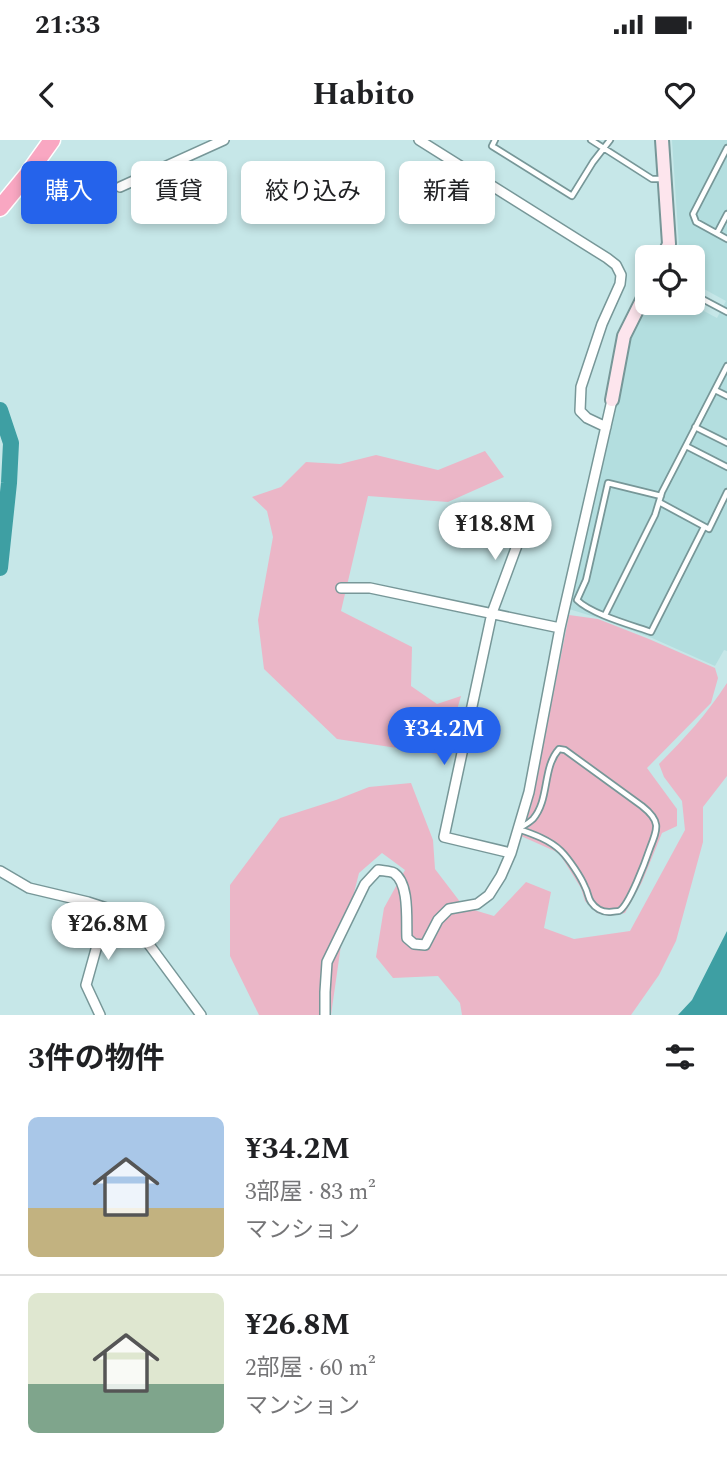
<!DOCTYPE html>
<html lang="ja">
<head>
<meta charset="utf-8">
<style>
  body { margin:0; font-family:Spectral,"Noto Sans JP",serif; background:#f2f2f2; color:#202124; height:100vh; display:flex; flex-direction:column; font-size:26px; white-space:nowrap }
  * { box-sizing:border-box; margin:0 }
  p { font-size:23px; color:#757577 }
  .icon { flex:none; width:38px; height:38px; fill:none; stroke:currentColor; stroke-width:2; stroke-linecap:round; stroke-linejoin:round }
  .map { position:relative; height:875px; overflow:hidden }
  .panel { display:flex; flex-direction:column; background:#fff; flex:1 }
  .panel>* { flex:none }
  .banner { position:absolute; left:21px; top:21px; width:686px; height:63px; display:flex; gap:14px }
  .fabs { position:absolute; left:635px; top:105px; display:grid; gap:14px }
  .fabs a { display:grid; place-items:center; width:70px; height:70px; border-radius:10px; background:#fff; box-shadow:0 4px 10px #0003; font-size:35px }
  .price { position:absolute; translate:-50% -60px; padding:0 16px; border-radius:24px; background:#fff; color:#222; font-size:23px; line-height:46px; filter:drop-shadow(0 2px 4px #0008) }
  .price::after { content:''; position:absolute; left:50%; top:42px; width:21px; height:16px; margin-left:-10px; background:inherit; clip-path:polygon(0 0,100% 0,50% 100%) }
  .price.on { background:#2563eb; color:#fff }
  ul { padding:0; list-style:none }
  li { display:flex; align-items:center; gap:21px; height:175px; padding:0 28px }
  li+li { border-top:2px solid #e0e0e0 }
  li span { display:grid; place-items:center; flex:none; width:196px; height:140px; border-radius:10px; color:#555 }
  li>.icon { margin-inline-start:auto }
  span .icon { width:84px; height:84px; fill:#fffc; stroke-width:1 }
  li b { font-size:30px }
  h2 { display:flex; justify-content:space-between; align-items:center; height:84px; padding:0 28px; font-size:30px }
  .chip { padding:0 24px; border-radius:10px; background:#fff; box-shadow:0 4px 10px #0003; font-size:24px; line-height:63px }
  .chip.on { background:#2563eb; color:#fff }
  .status { display:flex; justify-content:space-between; align-items:center; height:49px; padding:0 35px; background:#fff; direction:ltr }
  .status svg { height:19px; fill:currentColor }
  header { display:flex; justify-content:space-between; align-items:center; height:91px; padding:0 28px; background:#fff; font-size:32px; font-weight:700 }
  .map>svg:first-child { display:block }
  .built { fill:#b3dedf }
  .green { fill:#ebb6c7 }
  .water { fill:#3e9fa3 }
  .lines { fill:none; stroke-linecap:round; stroke-linejoin:round }
  .river { stroke:#3e9fa3; stroke-width:16 }
  .lane-casing { stroke:#779798; stroke-width:8 }
  .street-casing { stroke:#779798; stroke-width:12 }
  .secondary-casing { stroke:#779798; stroke-width:16 }
  .highway-casing { stroke:#fff; stroke-width:19 }
  .lane { stroke:#fff; stroke-width:4.5 }
  .street { stroke:#fff; stroke-width:9 }
  .secondary { stroke:#fde5ed; stroke-width:12 }
  .highway { stroke:#f9a7c2; stroke-width:16 }
</style>
</head>
<body>
<div class="status"><b>21:33</b><svg viewBox="0 0 49 12"><path d="M0 12V9h3v3zM5 12V6h3v6zM10 12V3h3v9zM15 12V0h3v12zM26 1h20v11H26zM47 4h2v5h-2z"/></svg></div>
<header><svg class="icon" aria-label="back" viewBox="0 0 24 24"><path d="M15 5l-7 7 7 7"/></svg>Habito<svg class="icon" aria-label="heart" viewBox="0 0 24 24"><path d="M12 20l-8-8c-3-5 5-10 8-4 3-6 11-1 8 4z"/></svg></header>
<div class="map">
<svg width="727" height="875" viewBox="0 0 727 875">
  <rect width="100%" height="100%" fill="#c6e7e8"/>
  <!-- built -->
  <path class="built" d="M 672,0 L 727,0 L 727,511 L 724,510 L 715,526 L 652,498 L 598,478 L 569,469 L 632,195 L 647,162 L 689,163 L 717,178 L 726,161 L 693,143 L 693,117 L 673,117 L 679,106 Z"/>
  <!-- green -->
  <path class="green" d="M 485,311 L 504,337 L 448,362 L 368,356 L 341,471 L 412,507 L 411,546 L 437,564 L 461,556 L 444,615 L 337,599 L 264,529 L 258,480 L 273,397 L 267,371 L 252,357 L 281,347 L 306,322 L 340,324 L 376,315 L 438,330 Z
    M 569,475 L 598,479 L 649,499 L 715,528 L 718,538 L 711,563 L 647,628 L 677,669 L 677,686 L 662,693 L 642,742 L 625,773 L 609,776 L 597,773 L 585,761 L 581,748 L 559,713 L 521,696 L 531,667 Z
    M 727,543 L 727,636 L 703,667 L 703,702 L 676,801 L 659,835 L 631,875 L 462,875 L 460,863 L 438,836 L 393,838 L 376,817 L 384,768 L 405,730 L 382,713 L 359,733 L 341,805 L 331,875 L 259,875 L 230,816 L 230,745 L 280,678 L 336,660 L 369,647 L 411,643 L 433,700 L 435,729 L 464,767 L 494,776 L 526,742 L 551,752 L 544,788 L 574,799 L 630,791 L 685,690 L 682,661 L 664,637 L 659,624 C 685,598 707,574 727,543 Z"/>
  <!-- water -->
  <path class="water" d="M 0,263 L 13,302 L 8,303 L 0,278 Z
    M 727,791 L 727,875 L 678,875 L 692,860 Z"/>
  <g class="lines">
    <!-- river -->
    <path class="river" d="M 0,270 L 11,303 L 9,343 L 0,428"/>
    <!-- lane casing -->
    <g class="lane-casing">
      <path id="lane" d="M 495,0 L 492,6 L 572,56 L 593,22 L 610,0
        M 591,0 L 652,39 L 664,39
        M 727,8 L 693,74 L 696,82 L 727,99
        M 717,93 L 727,74
        M 693,154 L 727,172
        M 715,250 L 727,256
        M 695,287 L 727,303
        M 686,306 L 727,327
        M 661,356 L 608,343 L 586,440 L 577,460 C 591,474 631,485 651,492 L 704,387
        M 659,362 L 709,389 L 727,352
        M 605,475 L 655,375 L 662,352 L 727,226
        M 559,609 L 565,610 L 642,666 C 661,681 658,688 650,708 C 646,720 629,766 619,771 C 618,771 610,772 609,772 C 602,772 595,768 591,762 C 588,758 588,752 585,747 C 581,737 569,719 561,711 C 550,700 533,694 518,689 C 523,686 529,683 533,679 C 550,659 542,628 559,609 Z"/>
    </g>
    <!-- street casing -->
    <g class="street-casing">
      <path id="street" d="M 419,0 L 607,118 L 616,125 L 621,135 L 620,144 L 602,184 L 581,247 L 580,271 L 587,278 L 606,287
        M 120,47 L 224,0
        M 341,448 L 370,448 L 560,488
        M 511,713 L 444,697 L 492,473 L 526,381
        M 0,731 L 29,748 L 88,762 L 119,772 L 139,791 L 201,875
        M 100,875 L 86,845 L 98,802 L 112,769
        M 325,875 L 325,852 L 327,822 L 365,744 L 378,730 C 383,731 390,731 394,733 C 410,744 406,781 407,798 L 414,804 L 425,805 L 438,780 L 449,769 L 477,764 L 489,755 L 501,736 L 511,713 L 529,652 L 560,488 L 612,260"/>
    </g>
    <!-- secondary casing -->
    <g class="secondary-casing">
      <path id="secondary" d="M 662,0 L 669,104 L 663,117
        M 612,260 L 624,196 L 648,148"/>
    </g>
    <!-- highway casing -->
    <g class="highway-casing">
      <path id="highway" d="M 0,68 L 27,35 L 52,0"/>
    </g>
    <!-- lane -->
    <use href="#lane" class="lane"/>
    <!-- street -->
    <use href="#street" class="street"/>
    <!-- secondary -->
    <use href="#secondary" class="secondary"/>
    <!-- highway -->
    <use href="#highway" class="highway"/>
  </g>
</svg>
<div class="fabs">
<a><svg class="icon" aria-label="locate" viewBox="0 0 24 24"><circle cx="12" cy="12" r="6"/><path d="M12 2v4M12 18v4M2 12h4M18 12h4"/></svg></a>
</div>
<b class="price" style="left:495px;top:422px">¥18.8M</b>
<b class="price on" style="left:444px;top:627px">¥34.2M</b>
<b class="price" style="left:108px;top:822px">¥26.8M</b>
<div class="banner">
<a class="chip on">購入</a>
<a class="chip">賃貸</a>
<a class="chip">絞り込み</a>
<a class="chip">新着</a>
</div>
</div>
<section class="panel">
<h2>3件の物件<svg class="icon" aria-label="filters" viewBox="0 0 24 24"><path d="M4 7h16M4 17h16"/><circle cx="9" cy="7" r="2"/><circle cx="15" cy="17" r="2"/></svg></h2>
<ul>
<li><span style="background:linear-gradient(#a9c7e8 65%,#c2b280 0)"><svg class="icon" aria-label="home" viewBox="0 0 24 24"><path d="M3 11l9-7 9 7M6 9v11h12V9"/></svg></span><div><b>¥34.2M</b><p>3部屋 · 83 m²</p><p>マンション</p></div></li>
<li><span style="background:linear-gradient(#dfe7d0 65%,#7fa58c 0)"><svg class="icon" aria-label="home" viewBox="0 0 24 24"><path d="M3 11l9-7 9 7M6 9v11h12V9"/></svg></span><div><b>¥26.8M</b><p>2部屋 · 60 m²</p><p>マンション</p></div></li>
</ul>
</section>
</body>
</html>
